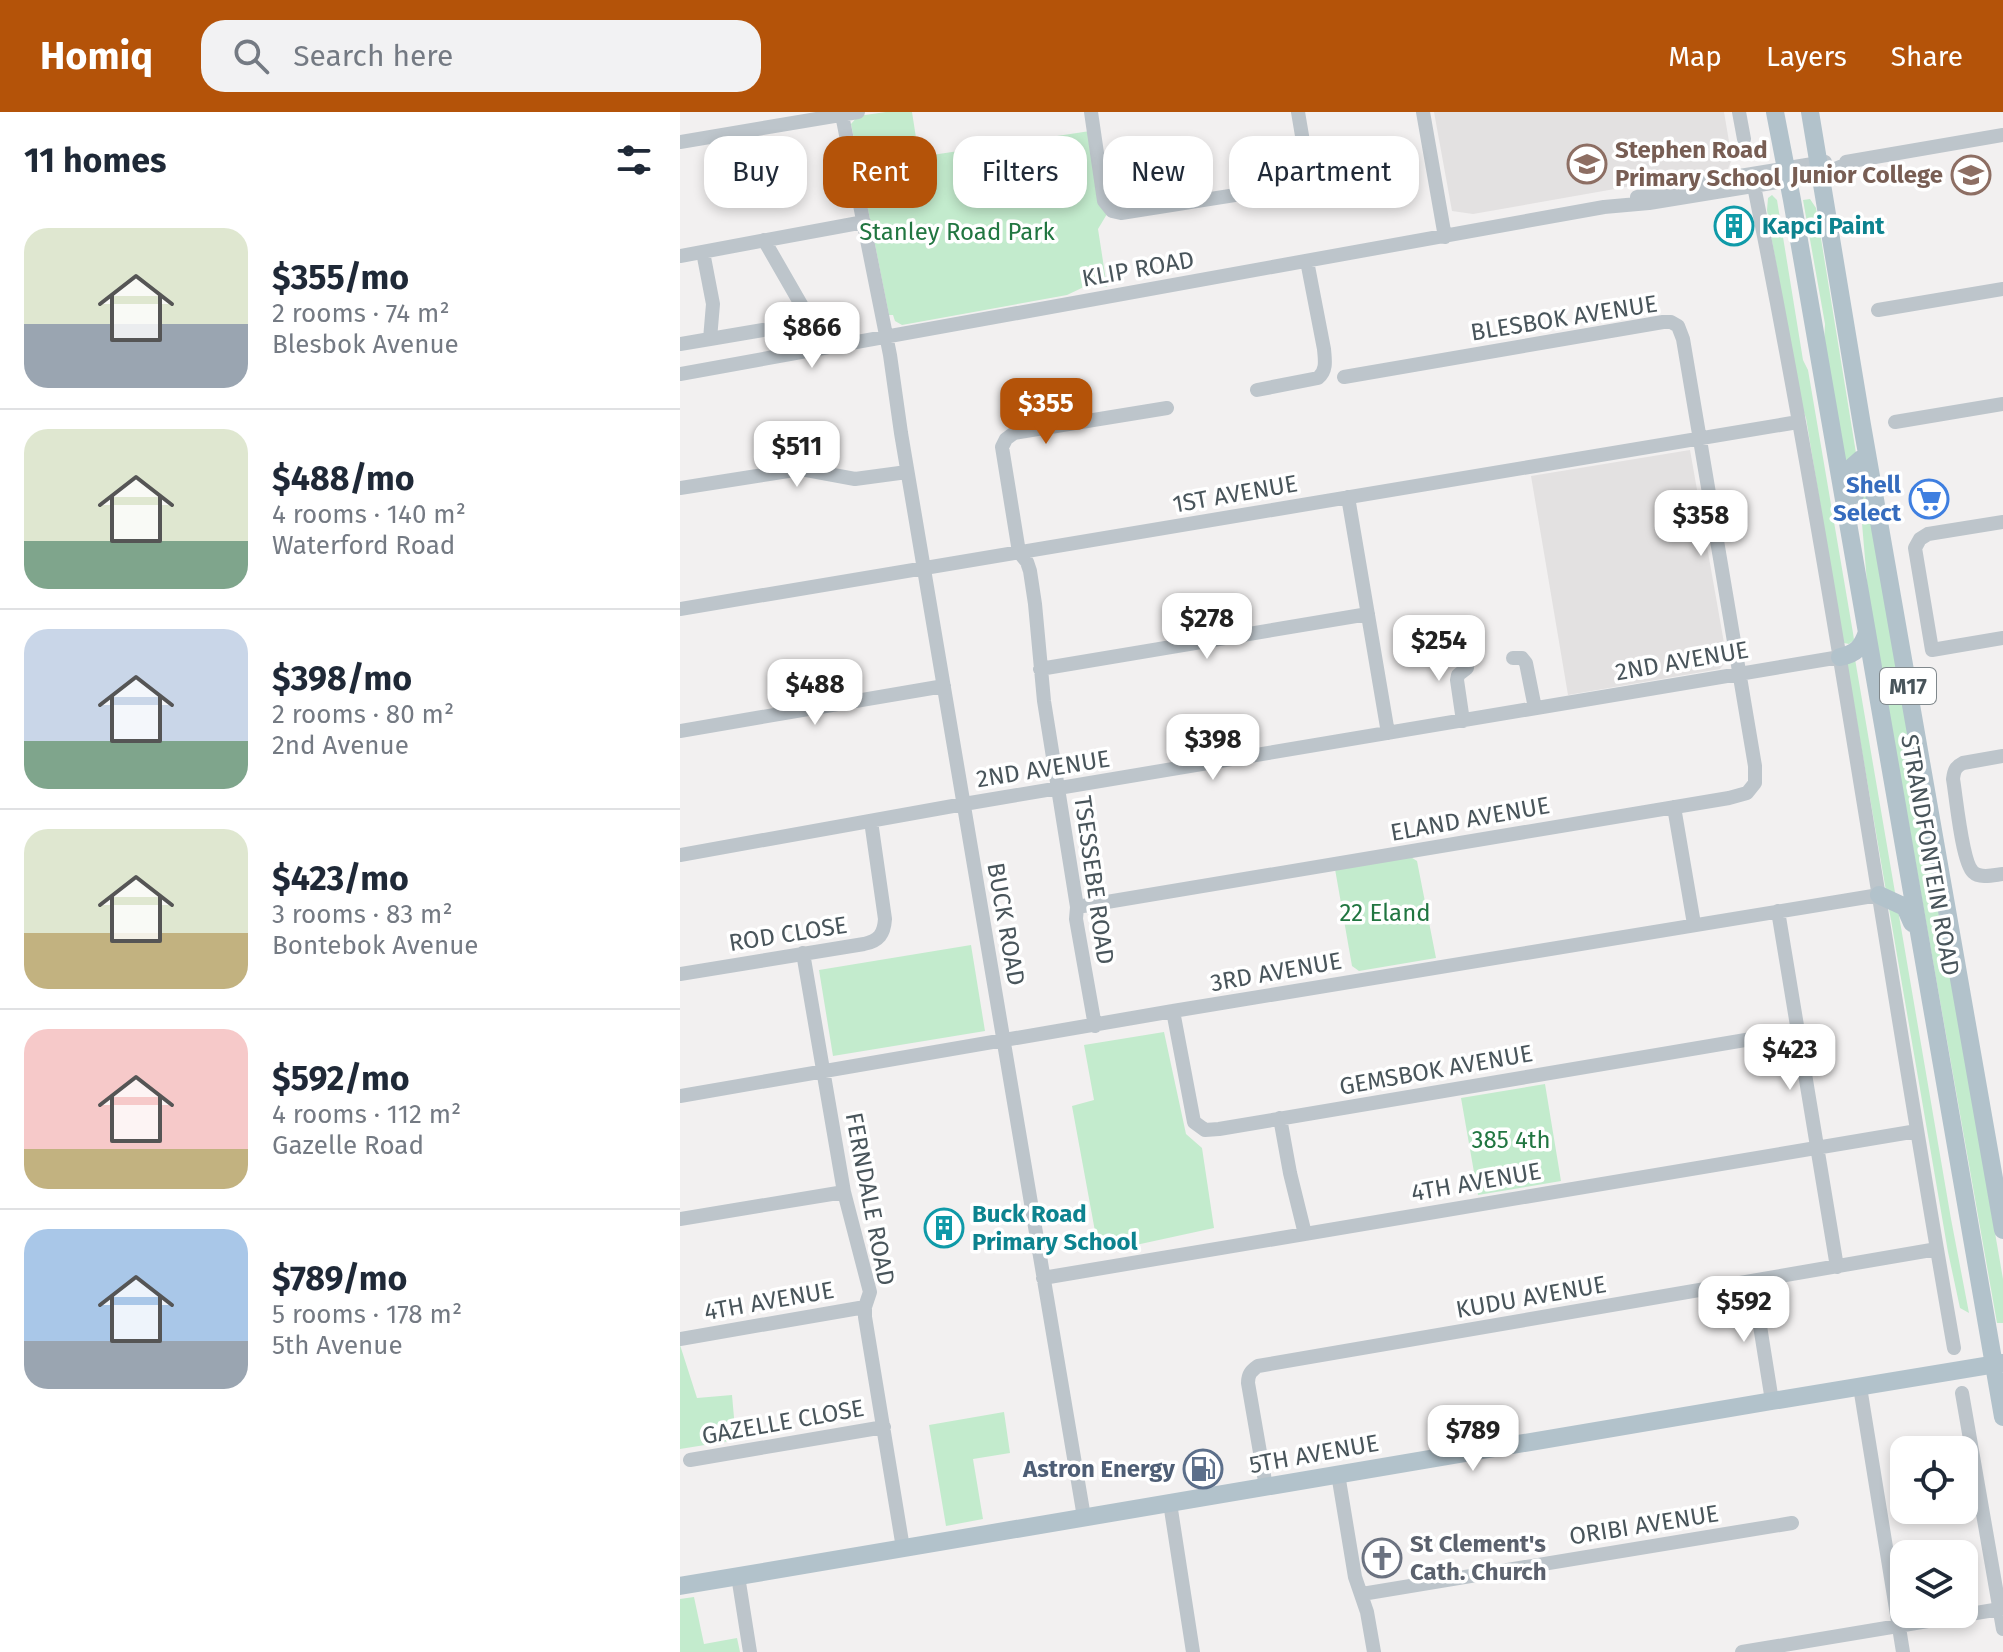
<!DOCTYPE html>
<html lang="en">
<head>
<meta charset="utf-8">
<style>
  body { margin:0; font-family:"Fira Sans",sans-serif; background:#f2f2f3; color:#1f2937; height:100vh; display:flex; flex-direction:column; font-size:30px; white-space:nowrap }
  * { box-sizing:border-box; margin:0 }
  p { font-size:26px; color:#747a83 }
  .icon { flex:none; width:44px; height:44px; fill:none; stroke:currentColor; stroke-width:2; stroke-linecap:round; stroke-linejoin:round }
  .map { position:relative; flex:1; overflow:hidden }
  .panel { display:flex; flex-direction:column; background:#fff; width:680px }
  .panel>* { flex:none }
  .hud { position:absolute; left:24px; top:24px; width:760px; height:72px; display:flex; gap:16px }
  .controls { position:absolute; left:1210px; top:1324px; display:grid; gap:16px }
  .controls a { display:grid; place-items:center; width:88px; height:88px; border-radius:16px; background:#fff; box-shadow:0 4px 12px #0003; font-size:40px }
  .price { position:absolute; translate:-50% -68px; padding:0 18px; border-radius:16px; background:#fff; color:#222; font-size:26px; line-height:52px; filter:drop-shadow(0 2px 4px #0008) }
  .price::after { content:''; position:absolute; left:50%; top:48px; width:24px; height:18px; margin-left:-12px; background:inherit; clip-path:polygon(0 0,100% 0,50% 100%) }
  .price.active { background:#b45309; color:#fff }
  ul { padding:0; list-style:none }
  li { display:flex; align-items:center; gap:24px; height:200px; padding:0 24px }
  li+li { border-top:2px solid #e0e1e3 }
  li span { display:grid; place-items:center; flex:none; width:224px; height:160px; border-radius:24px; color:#555 }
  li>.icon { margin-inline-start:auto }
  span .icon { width:96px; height:96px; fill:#fffc; stroke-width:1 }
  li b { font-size:34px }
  h2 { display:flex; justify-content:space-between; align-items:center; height:96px; padding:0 24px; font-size:34px }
  .pill { padding:0 28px; border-radius:24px; background:#fff; box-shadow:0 4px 12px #0003; font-size:28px; line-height:72px }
  .pill.active { background:#b45309; color:#fff }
  header { display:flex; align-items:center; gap:48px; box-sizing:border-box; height:112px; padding:0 40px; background:#b45309; color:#fff }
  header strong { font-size:38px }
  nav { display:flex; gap:44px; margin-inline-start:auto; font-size:28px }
  .search { width:560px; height:72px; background:#f2f2f3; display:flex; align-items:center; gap:20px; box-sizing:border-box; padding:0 28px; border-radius:24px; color:#747a83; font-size:30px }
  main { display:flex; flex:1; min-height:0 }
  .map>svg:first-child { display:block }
  .education { fill:#e3e1e1 }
  .green { fill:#c3ebcd }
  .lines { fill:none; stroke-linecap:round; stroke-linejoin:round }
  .minor { stroke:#bdc5cb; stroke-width:14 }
  .major { stroke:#b2c2cb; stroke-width:18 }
  .labels { text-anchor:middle; stroke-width:7; stroke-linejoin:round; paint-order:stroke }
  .shield { fill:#fff; stroke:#80888c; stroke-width:2 }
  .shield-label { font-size:22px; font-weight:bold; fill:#49555b }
  .education-label { font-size:24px; font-weight:bold; fill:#785e54; stroke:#fff; text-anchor:start }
  .culture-label { font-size:24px; font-weight:bold; fill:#0d838f; stroke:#fff; text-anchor:start }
  .park-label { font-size:24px; fill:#217641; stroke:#fff }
  .street-label { font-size:24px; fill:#49555b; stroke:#fff }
  .shop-label { font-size:24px; font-weight:bold; fill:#366cbe; stroke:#fff; text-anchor:end }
  .service-label { font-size:24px; font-weight:bold; fill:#4e5e75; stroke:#fff; text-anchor:end }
  .worship-label { font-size:24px; font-weight:bold; fill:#5b616d; stroke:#fff; text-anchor:start }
</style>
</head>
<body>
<header>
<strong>Homiq</strong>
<div class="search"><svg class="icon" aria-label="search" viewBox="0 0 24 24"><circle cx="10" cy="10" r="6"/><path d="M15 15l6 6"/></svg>Search here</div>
<nav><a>Map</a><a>Layers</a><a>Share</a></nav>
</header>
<main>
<section class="panel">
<h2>11 homes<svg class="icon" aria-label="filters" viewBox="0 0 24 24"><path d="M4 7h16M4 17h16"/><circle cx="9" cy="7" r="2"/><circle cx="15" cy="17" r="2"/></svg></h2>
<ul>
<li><span style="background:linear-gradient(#dfe7d0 60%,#9aa5b1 0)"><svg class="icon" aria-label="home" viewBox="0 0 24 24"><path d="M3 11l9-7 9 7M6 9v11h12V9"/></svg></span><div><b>$355/mo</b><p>2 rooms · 74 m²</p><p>Blesbok Avenue</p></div></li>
<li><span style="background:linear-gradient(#dfe7d0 70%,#7fa58c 0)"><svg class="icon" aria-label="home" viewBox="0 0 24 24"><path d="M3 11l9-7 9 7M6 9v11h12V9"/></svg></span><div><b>$488/mo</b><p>4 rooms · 140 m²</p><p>Waterford Road</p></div></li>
<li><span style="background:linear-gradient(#c9d6e8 70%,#7fa58c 0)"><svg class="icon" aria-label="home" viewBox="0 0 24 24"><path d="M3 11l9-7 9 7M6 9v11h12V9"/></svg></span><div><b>$398/mo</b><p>2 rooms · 80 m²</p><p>2nd Avenue</p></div></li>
<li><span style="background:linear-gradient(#dfe7d0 65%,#c2b280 0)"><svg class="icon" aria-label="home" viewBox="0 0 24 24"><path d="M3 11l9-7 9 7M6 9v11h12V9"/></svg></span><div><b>$423/mo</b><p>3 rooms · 83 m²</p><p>Bontebok Avenue</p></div></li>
<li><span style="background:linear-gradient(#f6c9c9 75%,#c2b280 0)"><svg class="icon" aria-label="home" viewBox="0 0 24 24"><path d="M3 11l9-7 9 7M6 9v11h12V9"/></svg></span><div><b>$592/mo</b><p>4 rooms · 112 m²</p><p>Gazelle Road</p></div></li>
<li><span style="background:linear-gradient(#a9c7e8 70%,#9aa5b1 0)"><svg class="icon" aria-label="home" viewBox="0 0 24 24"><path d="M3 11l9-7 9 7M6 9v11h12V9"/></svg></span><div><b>$789/mo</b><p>5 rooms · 178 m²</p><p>5th Avenue</p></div></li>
</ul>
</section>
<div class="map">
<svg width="1323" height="1540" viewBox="0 0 1323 1540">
  <rect width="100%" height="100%" fill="#f2f0f0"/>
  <!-- education -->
  <path class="education" d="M 754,0 L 1044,0 L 1052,47 L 1048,57 L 793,102 L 772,99 Z
    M 1010,338 L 1047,548 L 1040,557 L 888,583 L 851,364 Z"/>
  <!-- green -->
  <path class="green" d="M 206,0 L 232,0 L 239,45 L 410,19 L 427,102 L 418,117 L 427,175 L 408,173 L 387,183 L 222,213 L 215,209 L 213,203 L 209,203 L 171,12 L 178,4 Z
    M 1092,83 L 1097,88 L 1123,248 L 1128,258 L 1173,521 L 1174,528 L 1169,532 L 1164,531 L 1162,526 L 1126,306 L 1122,295 L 1090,118 L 1087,98 L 1088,86 Z
    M 1130,87 L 1136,96 L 1176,341 L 1164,363 L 1144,232 L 1145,212 L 1123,88 Z
    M 1183,358 L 1323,1167 L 1323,1211 L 1317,1211 L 1188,482 L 1178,364 Z
    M 1175,547 L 1271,1107 L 1289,1201 L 1280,1196 L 1268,1140 L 1167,552 Z
    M 729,744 L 737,749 L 756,846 L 679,859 L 672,854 L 655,757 Z
    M 291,833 L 305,919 L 153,944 L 139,858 Z
    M 484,920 L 506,1022 L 522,1036 L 534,1116 L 419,1141 L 392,994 L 414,988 L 404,933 Z
    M 865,972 L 881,1069 L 798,1083 L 781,986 Z
    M 0,1233 L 17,1286 L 52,1283 L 56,1328 L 0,1337 Z
    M 324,1300 L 330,1341 L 293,1347 L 303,1407 L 266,1414 L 249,1313 Z
    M 14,1485 L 24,1532 L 57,1526 L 60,1540 L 0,1540 L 0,1487 Z"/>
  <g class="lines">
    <!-- minor -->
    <path class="minor" d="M 411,0 L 424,89 L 432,99 L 441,101 L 619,73 L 626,66 L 628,59 L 618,0
      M 743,0 L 765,125
      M 1059,0 L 1064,27
      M 162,3 L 210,243 L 221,321 L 404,1405
      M 0,30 L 178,0
      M 1166,50 L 1323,23
      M 1074,74 C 1152,459 1206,849 1274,1236
      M 957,85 L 1029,69 L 1145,50
      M 84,128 L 134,215
      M 0,144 L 184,110
      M 1198,198 L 1323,177
      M 30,227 L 83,218
      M 0,232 L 30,227 L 33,192 L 23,140
      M 0,262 L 924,95 L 969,91 L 1141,63 L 1172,50
      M 577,278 L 638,266 C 647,259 645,248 644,237 L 627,149
      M 1215,310 L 1323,292
      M 0,376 L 121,357 L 175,367 L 227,360
      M 668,385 L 708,621
      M 1323,410 L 1248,422 L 1240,427 L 1235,436 L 1252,538 L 1323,526
      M 0,497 L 1118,310
      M 833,546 L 842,546 L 846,551 L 855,596
      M 360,557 L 688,502
      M 783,609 L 777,568 L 778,563 L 787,556
      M 0,619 L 264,574
      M 1323,644 L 1283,651 C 1275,655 1274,659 1273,667 C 1276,684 1282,750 1293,760 C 1300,767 1314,763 1323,762
      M 994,695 L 1014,812
      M 0,743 L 284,692 L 1160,545
      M 397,795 L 1049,686 L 1067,681 L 1075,671 L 1075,654 L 1003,227 L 998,214 L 991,210 L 983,210 L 664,265
      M 1098,799 L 1157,1155
      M 123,841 L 164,1080 L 190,1180 L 185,1195 L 185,1205 L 223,1436
      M 0,862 L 184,832 C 199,829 204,822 205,807 L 191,709
      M 493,899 L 514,1010 L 525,1018 L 539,1017 L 1119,919
      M 415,914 L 396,807 L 397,795 L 364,589 L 355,492 L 350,459 L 347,450 L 339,440 L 322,335 L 326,327 L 334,321 L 487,296
      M 0,984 L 493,899 L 1199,783
      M 600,1006 L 610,1061 L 625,1122
      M 0,1107 L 164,1080
      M 363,1166 L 1237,1019
      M 1073,1170 L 1092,1289
      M 0,1227 L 185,1195
      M 1180,1275 L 1223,1540
      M 1282,1281 L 1323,1517
      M 10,1348 L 204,1315
      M 658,1362 L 675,1465 L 687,1500 L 694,1540
      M 586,1375 L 568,1271 C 568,1262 571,1259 578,1254 L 1257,1137
      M 490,1391 L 513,1540
      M 58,1464 L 70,1540
      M 682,1482 L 1112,1411
      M 1062,1540 L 1320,1497"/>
    <!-- major -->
    <path class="major" d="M 1095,0 L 1112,88 L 1323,1305
      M 1130,0 L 1182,313 L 1323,1118
      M 1175,383 L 1173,354 L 1181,347 L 1188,347
      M 1160,545 C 1176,542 1182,535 1187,520
      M 1199,783 L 1225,795 L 1232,811
      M 0,1474 L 1092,1289 L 1323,1251"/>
  </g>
  <!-- icons -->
  <defs>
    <g id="school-ring" transform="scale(2)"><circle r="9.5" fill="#fff" stroke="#8d6e63" stroke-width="1.5"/><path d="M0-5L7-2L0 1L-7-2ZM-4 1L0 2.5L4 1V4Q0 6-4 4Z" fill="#8d6e63"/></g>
    <g id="building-ring" transform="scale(2)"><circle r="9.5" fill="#fff" stroke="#0f9aa8" stroke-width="1.5"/><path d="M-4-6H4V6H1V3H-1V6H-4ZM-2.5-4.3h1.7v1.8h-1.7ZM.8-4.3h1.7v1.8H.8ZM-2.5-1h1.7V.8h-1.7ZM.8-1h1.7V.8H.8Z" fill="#0f9aa8"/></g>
    <g id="supermarket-ring" transform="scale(2)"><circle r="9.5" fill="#fff" stroke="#3f7fe0" stroke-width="1.5"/><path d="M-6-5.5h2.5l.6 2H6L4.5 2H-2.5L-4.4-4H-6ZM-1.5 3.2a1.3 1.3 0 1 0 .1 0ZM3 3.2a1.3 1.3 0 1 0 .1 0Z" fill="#3f7fe0"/></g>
    <g id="fuel-ring" transform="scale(2)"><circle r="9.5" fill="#fff" stroke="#5c6f8a" stroke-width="1.5"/><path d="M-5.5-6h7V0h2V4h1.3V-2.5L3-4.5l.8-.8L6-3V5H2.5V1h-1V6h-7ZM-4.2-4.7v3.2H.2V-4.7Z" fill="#5c6f8a"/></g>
    <g id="church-ring" transform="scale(2)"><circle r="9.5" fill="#fff" stroke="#6b7280" stroke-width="1.5"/><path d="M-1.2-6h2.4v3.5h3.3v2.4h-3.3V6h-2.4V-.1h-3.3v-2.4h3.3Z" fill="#6b7280"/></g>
  </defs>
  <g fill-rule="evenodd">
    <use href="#school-ring" x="907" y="52"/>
    <use href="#school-ring" x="1291" y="63"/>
    <use href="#building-ring" x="1054" y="114"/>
    <use href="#supermarket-ring" x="1249" y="387"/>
    <use href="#building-ring" x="264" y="1116"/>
    <use href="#fuel-ring" x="523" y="1357"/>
    <use href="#church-ring" x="702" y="1446"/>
  </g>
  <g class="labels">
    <!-- shield labels -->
    <rect class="shield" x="1200" y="556" width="56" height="36" rx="6"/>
    <g class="shield-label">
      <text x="1228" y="582">M17</text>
    </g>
    <!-- education labels -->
    <g class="education-label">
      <text x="935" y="46">Stephen Road<tspan x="935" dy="28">Primary School</tspan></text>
      <text x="1263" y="71" text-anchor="end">Junior College</text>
    </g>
    <!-- culture labels -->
    <g class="culture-label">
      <text x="1082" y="122">Kapci Paint</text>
      <text x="292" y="1110">Buck Road<tspan x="292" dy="28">Primary School</tspan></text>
    </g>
    <!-- park labels -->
    <g class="park-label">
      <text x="277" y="128">Stanley Road Park</text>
      <text x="705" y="809">22 Eland</text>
      <text x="831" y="1036">385 4th</text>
    </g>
    <!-- street labels -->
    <g class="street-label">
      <text transform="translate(458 157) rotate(-10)" y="8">KLIP ROAD</text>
      <text transform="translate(884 206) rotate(-9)" y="8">BLESBOK AVENUE</text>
      <text transform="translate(555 382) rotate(-10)" y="8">1ST AVENUE</text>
      <text transform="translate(1002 549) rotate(-10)" y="8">2ND AVENUE</text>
      <text transform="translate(363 657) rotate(-9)" y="8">2ND AVENUE</text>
      <text transform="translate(790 707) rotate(-10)" y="8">ELAND AVENUE</text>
      <text transform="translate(1250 743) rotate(80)" y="8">STRANDFONTEIN ROAD</text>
      <text transform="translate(414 768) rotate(82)" y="8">TSESSEBE ROAD</text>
      <text transform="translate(326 812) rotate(80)" y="8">BUCK ROAD</text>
      <text transform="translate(108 822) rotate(-9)" y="8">ROD CLOSE</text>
      <text transform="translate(596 860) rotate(-10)" y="8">3RD AVENUE</text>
      <text transform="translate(756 958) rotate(-10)" y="8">GEMSBOK AVENUE</text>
      <text transform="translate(796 1070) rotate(-10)" y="8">4TH AVENUE</text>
      <text transform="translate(190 1087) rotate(79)" y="8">FERNDALE ROAD</text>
      <text transform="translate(851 1185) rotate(-10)" y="8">KUDU AVENUE</text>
      <text transform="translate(89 1189) rotate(-10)" y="8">4TH AVENUE</text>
      <text transform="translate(103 1310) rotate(-10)" y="8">GAZELLE CLOSE</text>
      <text transform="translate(634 1342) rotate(-10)" y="8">5TH AVENUE</text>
      <text transform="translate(964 1413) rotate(-9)" y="8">ORIBI AVENUE</text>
    </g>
    <!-- shop labels -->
    <g class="shop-label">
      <text x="1221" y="381">Shell<tspan x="1221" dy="28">Select</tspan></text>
    </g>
    <!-- service labels -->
    <g class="service-label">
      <text x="495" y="1365">Astron Energy</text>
    </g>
    <!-- worship labels -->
    <g class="worship-label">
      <text x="730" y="1440">St Clement's<tspan x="730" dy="28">Cath. Church</tspan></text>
    </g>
  </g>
</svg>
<div class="controls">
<a><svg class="icon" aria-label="locate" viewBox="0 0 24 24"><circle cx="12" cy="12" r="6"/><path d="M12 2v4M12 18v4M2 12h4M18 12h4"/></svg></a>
<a><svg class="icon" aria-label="layers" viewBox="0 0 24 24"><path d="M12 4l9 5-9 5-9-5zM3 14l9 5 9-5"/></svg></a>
</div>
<b class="price" style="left:132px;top:258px">$866</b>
<b class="price active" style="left:366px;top:334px">$355</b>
<b class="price" style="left:117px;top:377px">$511</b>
<b class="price" style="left:1021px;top:446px">$358</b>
<b class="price" style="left:527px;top:549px">$278</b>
<b class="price" style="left:759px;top:571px">$254</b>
<b class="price" style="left:135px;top:615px">$488</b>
<b class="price" style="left:533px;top:670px">$398</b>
<b class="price" style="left:1110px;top:980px">$423</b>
<b class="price" style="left:1064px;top:1232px">$592</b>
<b class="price" style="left:793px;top:1361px">$789</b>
<div class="hud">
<a class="pill">Buy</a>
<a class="pill active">Rent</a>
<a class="pill">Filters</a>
<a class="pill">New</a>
<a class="pill">Apartment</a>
</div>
</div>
</main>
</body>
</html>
